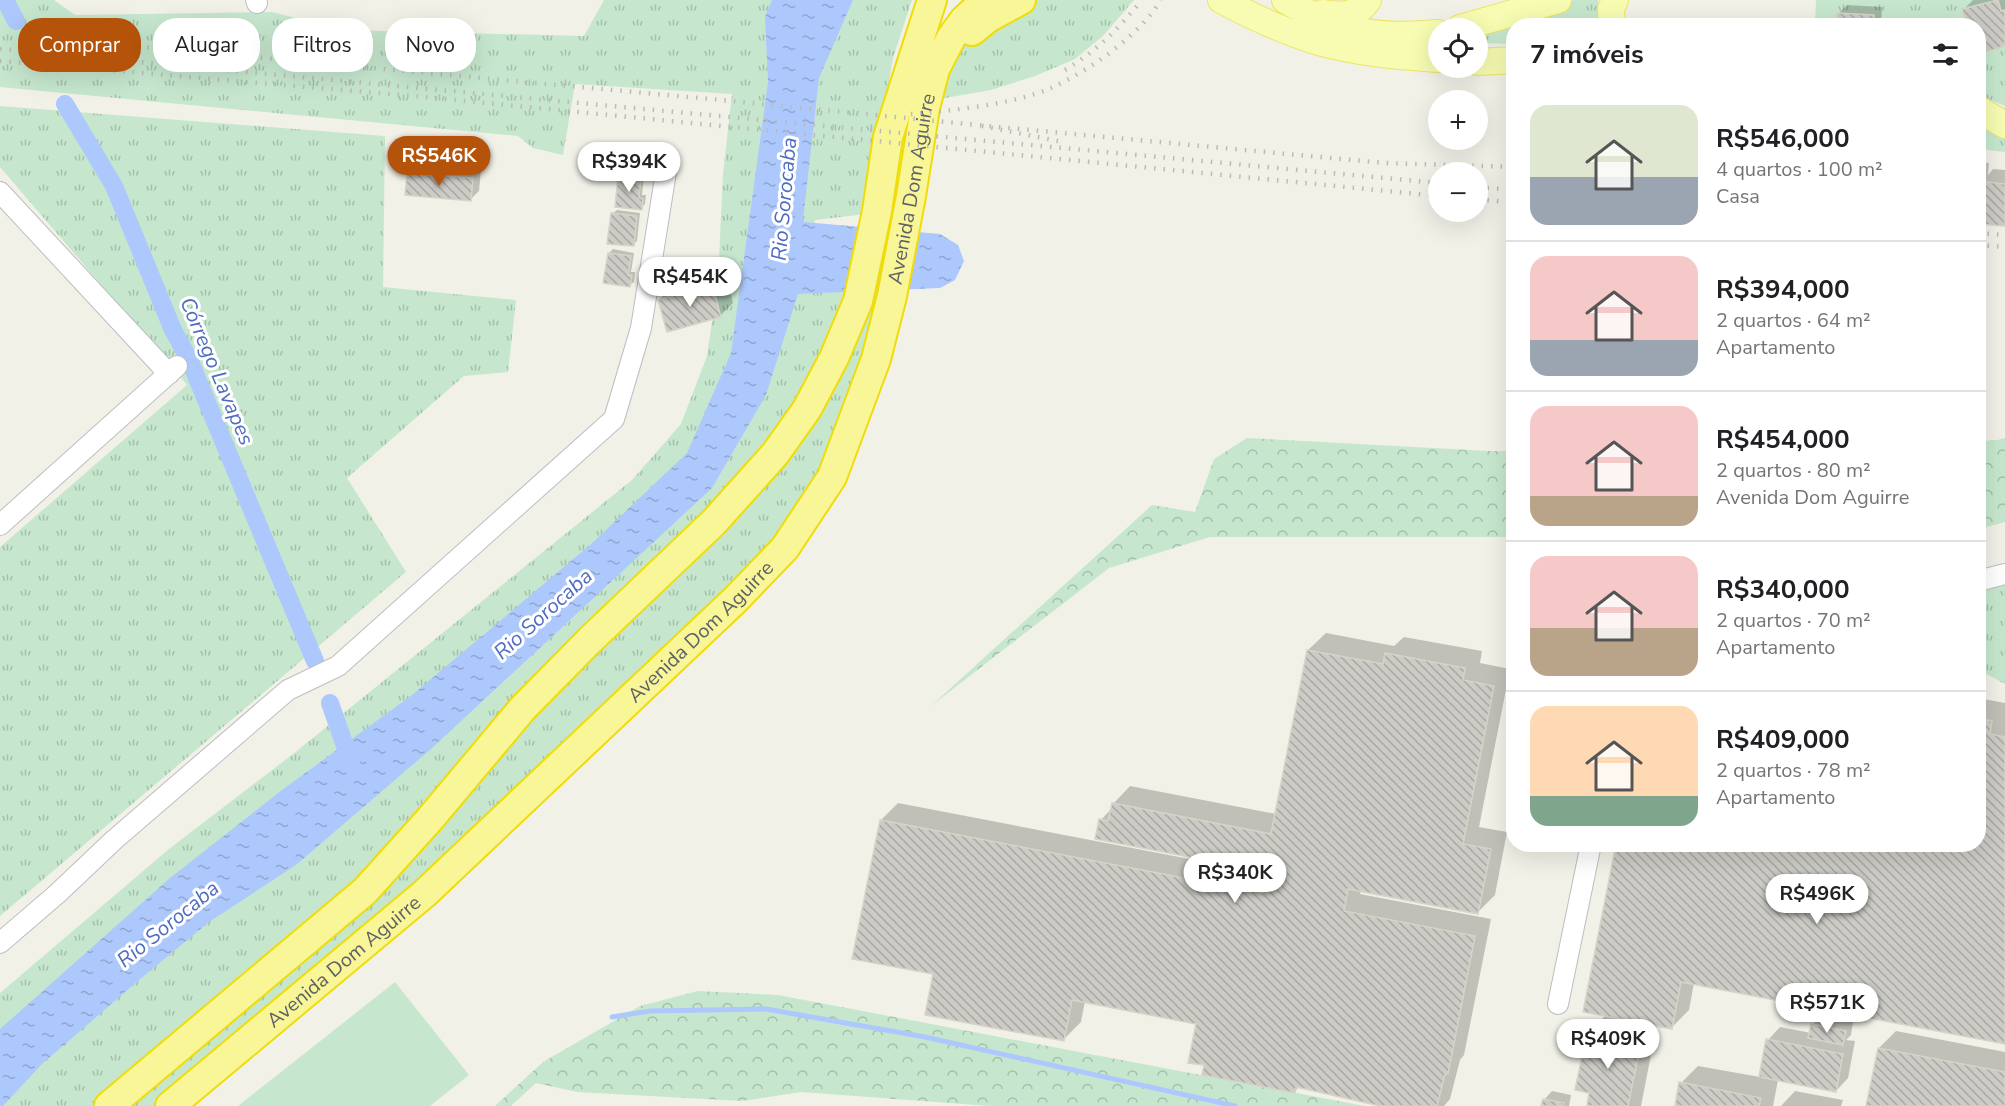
<!DOCTYPE html>
<html lang="pt">
<head>
<meta charset="utf-8">
<style>
  body { margin:0; font-family:"Nunito Sans",sans-serif; background:#f6f6f6; color:#202124; height:100vh; display:flex; flex-direction:column; font-size:22px; white-space:nowrap }
  * { box-sizing:border-box; margin:0 }
  p { font-size:20px; color:#757577 }
  .icon { flex:none; width:33px; height:33px; fill:none; stroke:currentColor; stroke-width:2; stroke-linecap:round; stroke-linejoin:round }
  .map { position:relative; flex:1; overflow:hidden }
  .sheet { position:absolute; left:1506px; top:18px; width:480px; height:834px; display:flex; flex-direction:column; background:#fff; border-radius:24px; box-shadow:0 6px 24px #0002 }
  .sheet>* { flex:none }
  .guide { position:absolute; left:18px; top:18px; width:570px; height:54px; display:flex; gap:12px }
  .fabs { position:absolute; left:1428px; top:18px; display:grid; gap:12px }
  .fabs a { display:grid; place-items:center; width:60px; height:60px; border-radius:50%; background:#fff; box-shadow:0 6px 24px #0002; font-size:30px }
  .price { position:absolute; translate:-50% -51px; padding:0 14px; border-radius:21px; background:#fff; color:#222; font-size:20px; line-height:39px; filter:drop-shadow(0 2px 3px #0008) }
  .price::after { content:''; position:absolute; left:50%; top:36px; width:18px; height:14px; margin-left:-9px; background:inherit; clip-path:polygon(0 0,100% 0,50% 100%) }
  .price.selected { background:#b45309; color:#fff }
  ul { padding:0; list-style:none }
  li { display:flex; align-items:center; gap:18px; height:150px; padding:0 24px }
  li+li { border-top:2px solid #e0e0e0 }
  li span { display:grid; place-items:center; flex:none; width:168px; height:120px; border-radius:18px; color:#555 }
  li>.icon { margin-inline-start:auto }
  span .icon { width:72px; height:72px; fill:#fffc; stroke-width:1 }
  li b { font-size:26px }
  h2 { display:flex; justify-content:space-between; align-items:center; height:72px; padding:0 24px; font-size:26px }
  .chip { padding:0 21px; border-radius:24px; background:#fff; box-shadow:0 6px 24px #0002; font-size:21px; line-height:54px }
  .chip.selected { background:#b45309; color:#fff }
  .map>svg:first-child { display:block }
  .grass { fill:url(#grass-tufts) }
  .forest { fill:url(#forest-crowns) }
  .pitch { fill:#c6e7ce }
  .water { fill:url(#water-ripples) }
  .shadow { fill:#0003 }
  .lines { fill:none; stroke-linecap:round; stroke-linejoin:round }
  .stream { stroke:#adc8fc; stroke-width:5 }
  .canal { stroke:#adc8fc; stroke-width:18 }
  .building { fill:url(#building-back-hatch); stroke:#d5d4c7; stroke-width:1.5 }
  .minor-casing { stroke:#bcbec3; stroke-width:22 }
  .major-casing { stroke:#ede565; stroke-width:28 }
  .highway-casing { stroke:#f0dc09; stroke-width:32 }
  .minor { stroke:#fff; stroke-width:20 }
  .major { stroke:#f7fcb2; stroke-width:26 }
  .highway { stroke:#f9f697; stroke-width:28 }
  .rail { stroke:#bababb; stroke-width:4.5; stroke-dasharray:1.5 8; stroke-linecap:butt }
  .labels { text-anchor:middle; stroke-width:6; stroke-linejoin:round; paint-order:stroke }
  .street-label { font-size:20px; fill:#5f6168; stroke:#fff }
  .water-label { font-size:21px; font-style:italic; fill:#4e6cc0; stroke:#fff }
</style>
</head>
<body>
<div class="map">
<svg width="2005" height="1106" viewBox="0 0 2005 1106">
  <defs>
    <pattern id="grass-tufts" width="24" height="20" patternUnits="userSpaceOnUse" patternTransform="scale(1.5)"><rect width="24" height="20" fill="#c6e7ce"/><path d="M3 7l-1-3M5 7V3M7 7l1-3M15 17l-1-3M17 17v-4M19 17l1-3" fill="none" stroke="#a4bfab"/></pattern>
    <pattern id="forest-crowns" width="20" height="18" patternUnits="userSpaceOnUse" patternTransform="scale(1.5)"><rect width="20" height="18" fill="#c6e7ce"/><path d="M2 6a3 3 0 1 1 6 0M12 15a3 3 0 1 1 6 0" fill="none" stroke="#a4bfab"/></pattern>
    <pattern id="water-ripples" width="26" height="14" patternUnits="userSpaceOnUse" patternTransform="scale(1.5)"><rect width="26" height="14" fill="#adc8fc"/><path d="M2 4q2-2 4 0t4 0M15 11q2-2 4 0t4 0" fill="none" stroke="#90a6d0"/></pattern>
    <pattern id="building-back-hatch" width="6" height="6" patternUnits="userSpaceOnUse" patternTransform="scale(1.5)"><rect width="6" height="6" fill="#cccbc5"/><path d="M-1 5l2 2M0 0l6 6M5-1l2 2" fill="none" stroke="#a9a8a4"/></pattern>
  </defs>
  <rect width="100%" height="100%" fill="#f1f1e8"/>
  <!-- grass -->
  <path class="grass" d="M 0,0 L 54,0 L 75,15 L 272,12 L 343,30 L 584,36 L 604,0 L 912,0 L 893,58 L 866,214 L 815,220 L 805,292 L 851,291 L 848,304 L 772,443 L 343,899 L 292,938 L 93,1106 L 0,1106 L 0,993 L 169,849 L 293,754 L 632,480 L 681,424 L 707,356 L 718,281 L 723,174 L 732,94 L 575,84 L 563,155 L 533,148 L 518,136 L 0,87 Z
    M 1030,0 L 1134,0 L 1103,36 L 1075,59 L 1035,76 L 991,90 L 939,99 C 943,84 947,69 955,55 C 971,30 1005,15 1030,0 Z
    M 1573,0 L 1598,0 L 1599,25 L 1514,26 L 1513,44 L 1478,43 L 1478,30 Z
    M 1816,0 L 2005,0 L 2005,106 L 1979,95 L 1978,26 L 1823,26 L 1823,24 L 1815,23 Z
    M 0,106 L 385,136 L 383,287 L 516,300 L 508,372 L 464,376 L 347,478 L 406,572 L 0,916 L 0,547 L 187,385 L 0,167 Z
    M 1978,126 L 2005,138 L 2005,152 L 1979,149 Z
    M 869,290 L 884,290 L 872,344 L 824,463 L 802,502 L 767,548 L 722,600 L 416,886 L 154,1106 L 127,1106 L 727,526 Z
    M 2005,583 L 2005,684 L 1979,670 L 1978,590 Z"/>
  <!-- forest -->
  <path class="forest" d="M 1247,438 L 1489,451 L 1513,451 L 1513,537 L 1210,537 L 1109,568 L 931,706 L 1152,505 L 1195,512 L 1214,459 Z
    M 2005,438 L 2005,522 L 1979,529 L 1979,441 L 1997,440 Z
    M 698,991 L 778,995 L 1365,1106 L 989,1106 L 801,1092 L 742,1101 L 577,1092 L 536,1083 L 511,1106 L 495,1106 L 543,1062 L 640,1006 Z"/>
  <!-- pitch -->
  <path class="pitch" d="M 395,982 L 469,1075 L 430,1106 L 238,1106 Z"/>
  <!-- water -->
  <path class="water" d="M 772,0 L 853,0 L 819,78 L 803,220 L 804,222 L 940,234 L 958,245 L 964,261 L 955,280 L 940,288 L 798,294 L 766,395 L 712,488 L 431,749 L 296,865 L 209,922 L 139,980 L 42,1064 L 3,1106 L 0,1106 L 0,1029 L 170,878 L 282,790 L 412,695 L 590,545 L 687,453 L 731,353 L 768,82 L 765,17 Z"/>
  <!-- shadow -->
  <path class="shadow" d="M 1973,0 L 2005,0 L 2005,45 L 1978,26 L 1964,9 Z
    M 1847,5 L 1882,7 L 1881,24 L 1880,26 L 1838,26 L 1839,13 Z
    M 1978,162 L 1989,163 L 1988,175 L 1993,169 L 2005,170 L 2005,225 L 1978,222 Z
    M 417,165 L 481,170 L 479,191 L 471,199 L 409,173 Z
    M 623,173 L 644,175 L 642,195 L 646,195 L 645,204 L 641,208 L 619,177 Z
    M 617,210 L 640,213 L 637,241 L 633,245 L 613,213 Z
    M 613,249 L 634,253 L 631,272 L 635,272 L 634,282 L 630,285 L 609,253 Z
    M 725,272 L 733,303 L 720,316 L 659,300 L 672,287 Z
    M 1326,633 L 1394,646 L 1404,637 L 1482,651 L 1480,663 L 1510,669 L 1479,827 L 1507,832 L 1495,895 L 1478,912 L 1361,890 L 1360,894 L 1491,919 L 1464,1055 L 1460,1060 L 1450,1099 L 1444,1106 L 1387,1106 L 1300,1086 L 1295,1091 L 1205,1064 L 1198,1022 L 1085,1001 L 1081,1022 L 1063,1040 L 934,973 L 881,820 L 898,803 L 1268,874 L 1268,871 L 1101,820 L 1112,808 L 1113,804 L 1130,786 L 1276,814 L 1308,650 Z
    M 1978,698 L 2005,703 L 2005,1043 L 1694,983 L 1689,1010 L 1672,1027 L 1657,1024 L 1641,1106 L 1588,1106 L 1591,1092 L 1588,1033 L 1606,1015 L 1617,844 L 1978,844 Z
    M 1821,1016 L 1853,1022 L 1851,1035 L 1846,1040 L 1855,1041 L 1848,1078 L 1836,1091 L 1778,1080 L 1773,1106 L 1676,1106 L 1681,1083 L 1698,1066 L 1760,1077 L 1768,1040 L 1780,1027 L 1811,1033 L 1812,1025 Z
    M 1896,1031 L 2005,1052 L 2005,1106 L 1868,1106 L 1879,1048 Z
    M 1552,1091 L 1571,1095 L 1569,1106 L 1543,1106 L 1544,1100 Z
    M 1795,1091 L 1843,1100 L 1841,1106 L 1781,1106 Z"/>
  <g class="lines">
    <!-- stream -->
    <path class="stream" d="M 612,1017 L 650,1011 L 766,1009 L 925,1037 L 1235,1106"/>
    <!-- canal -->
    <path class="canal" d="M 5,0 L 16,21
      M 65,104 L 114,186 L 173,330 L 189,359 L 315,661
      M 330,703 L 352,766"/>
  </g>
  <!-- building -->
  <path class="building" d="M 1998,0 L 2001,11 L 2005,10 L 2005,46 L 1982,53 L 1978,41 L 1978,26 L 1967,26 L 1962,9 Z
    M 1837,13 L 1874,15 L 1874,26 L 1837,26 Z
    M 407,173 L 473,178 L 471,201 L 405,195 Z
    M 618,176 L 641,178 L 639,198 L 643,199 L 642,210 L 615,207 Z
    M 1979,181 L 2005,184 L 2005,226 L 1978,224 Z
    M 611,213 L 637,216 L 634,246 L 607,244 Z
    M 608,253 L 631,256 L 628,275 L 632,275 L 630,287 L 603,283 Z
    M 712,284 L 721,317 L 667,332 L 658,300 Z
    M 1307,650 L 1383,664 L 1385,653 L 1465,668 L 1463,680 L 1494,686 L 1463,844 L 1491,849 L 1478,914 L 1348,889 L 1344,911 L 1475,936 L 1448,1074 L 1445,1074 L 1437,1106 L 1380,1106 L 1296,1087 L 1295,1093 L 1202,1075 L 1204,1065 L 1188,1063 L 1196,1024 L 1072,1000 L 1064,1041 L 925,1015 L 933,974 L 852,959 L 880,820 L 1263,893 L 1267,872 L 1095,839 L 1099,819 L 1108,821 L 1112,803 L 1271,834 Z
    M 1978,718 L 1992,721 L 1990,734 L 2005,737 L 2005,1044 L 1681,982 L 1672,1029 L 1583,1012 L 1616,844 L 1676,844 L 1676,846 L 1686,848 L 1687,844 L 1978,844 Z
    M 1811,1024 L 1846,1031 L 1843,1045 L 1808,1038 Z
    M 1587,1032 L 1641,1043 L 1628,1106 L 1587,1106 L 1589,1093 L 1575,1090 Z
    M 1766,1039 L 1843,1054 L 1836,1092 L 1759,1077 Z
    M 1878,1048 L 2005,1072 L 2005,1106 L 1866,1106 Z
    M 1679,1082 L 1761,1098 L 1759,1106 L 1675,1106 Z
    M 1543,1099 L 1564,1103 L 1563,1106 L 1541,1106 Z"/>
  <g class="lines">
    <!-- minor casing -->
    <g class="minor-casing">
      <path id="minor" d="M 256,0 L 257,3
        M 0,192 L 169,374
        M 0,525 L 177,366
        M 1978,581 L 2005,574
        M 0,943 L 57,894 L 114,840 L 288,690 L 338,666 L 614,419 L 641,328 L 666,172
        M 1558,1004 L 1591,844"/>
    </g>
    <!-- major casing -->
    <g class="major-casing">
      <path id="major" d="M 1221,0 C 1253,17 1285,32 1319,42 C 1358,53 1398,56 1438,59
        M 1285,0 C 1296,6 1307,12 1318,18 C 1355,35 1399,37 1438,33
        M 1323,13 C 1340,16 1358,16 1368,0
        M 1612,26 L 1611,9 L 1615,0
        M 1460,28 L 1558,0
        M 1478,62 L 1514,60
        M 1978,109 L 2005,125"/>
    </g>
    <!-- highway casing -->
    <g class="highway-casing">
      <g id="highway">
        <path d="M 972,31 L 988,18 L 1021,0"/>
        <path d="M 109,1106 L 365,891 L 429,820 L 523,708 L 590,640 L 714,522 L 775,454 L 807,409 L 834,358 L 858,301 L 877,211 L 888,137 L 932,0"/>
        <path id="s1" d="M 170,1106 L 424,894 L 735,600 L 785,548 L 832,477 L 876,359 L 892,296 L 911,196 L 925,108 L 935,69 L 951,38 L 964,20 L 986,0"/>
      </g>
    </g>
    <!-- minor -->
    <use href="#minor" class="minor"/>
    <!-- major -->
    <use href="#major" class="major"/>
    <!-- highway -->
    <use href="#highway" class="highway"/>
    <!-- rail -->
    <path class="rail" d="M 62,48 L 91,45 L 133,46 L 711,99 L 977,125
      M 0,49 L 1438,183
      M 0,61 L 425,97 L 1438,196
      M 1065,70 C 1099,49 1116,31 1142,0
      M 911,114 C 950,111 1015,104 1051,88 C 1090,70 1138,37 1161,0
      M 1058,141 L 977,125 L 1384,163 L 1514,167
      M 1478,187 L 1514,190
      M 1478,199 L 1514,203
      M 1978,233 L 2005,235
      M 1978,245 L 2005,247"/>
  </g>
  <g class="labels">
    <!-- street labels -->
    <g class="street-label">
      <text dy="7" stroke="none"><textPath href="#s1" startOffset="1216">Avenida Dom Aguirre</textPath></text>
      <text dy="7" stroke="none"><textPath href="#s1" startOffset="712">Avenida Dom Aguirre</textPath></text>
      <text dy="7" stroke="none"><textPath href="#s1" startOffset="226">Avenida Dom Aguirre</textPath></text>
    </g>
    <!-- water labels -->
    <g class="water-label">
      <text transform="translate(784 199) rotate(-85)" y="7">Rio Sorocaba</text>
      <text transform="translate(217 371) rotate(67)" y="7">Córrego Lavapes</text>
      <text transform="translate(543 614) rotate(-42)" y="7">Rio Sorocaba</text>
      <text transform="translate(168 924) rotate(-39)" y="7">Rio Sorocaba</text>
    </g>
  </g>
</svg>
<div class="fabs">
<a><svg class="icon" aria-label="locate" viewBox="0 0 24 24"><circle cx="12" cy="12" r="6"/><path d="M12 2v4M12 18v4M2 12h4M18 12h4"/></svg></a>
<a>+</a>
<a>−</a>
</div>
<b class="price selected" style="left:439px;top:187px">R$546K</b>
<b class="price" style="left:629px;top:193px">R$394K</b>
<b class="price" style="left:690px;top:308px">R$454K</b>
<b class="price" style="left:1235px;top:904px">R$340K</b>
<b class="price" style="left:1817px;top:925px">R$496K</b>
<b class="price" style="left:1827px;top:1034px">R$571K</b>
<b class="price" style="left:1608px;top:1070px">R$409K</b>
<div class="guide">
<a class="chip selected">Comprar</a>
<a class="chip">Alugar</a>
<a class="chip">Filtros</a>
<a class="chip">Novo</a>
</div>
<section class="sheet">
<h2>7 imóveis<svg class="icon" aria-label="filters" viewBox="0 0 24 24"><path d="M4 7h16M4 17h16"/><circle cx="9" cy="7" r="2"/><circle cx="15" cy="17" r="2"/></svg></h2>
<ul>
<li><span style="background:linear-gradient(#dfe7d0 60%,#9aa5b1 0)"><svg class="icon" aria-label="home" viewBox="0 0 24 24"><path d="M3 11l9-7 9 7M6 9v11h12V9"/></svg></span><div><b>R$546,000</b><p>4 quartos · 100 m²</p><p>Casa</p></div></li>
<li><span style="background:linear-gradient(#f6c9c9 70%,#9aa5b1 0)"><svg class="icon" aria-label="home" viewBox="0 0 24 24"><path d="M3 11l9-7 9 7M6 9v11h12V9"/></svg></span><div><b>R$394,000</b><p>2 quartos · 64 m²</p><p>Apartamento</p></div></li>
<li><span style="background:linear-gradient(#f6c9c9 75%,#b9a48a 0)"><svg class="icon" aria-label="home" viewBox="0 0 24 24"><path d="M3 11l9-7 9 7M6 9v11h12V9"/></svg></span><div><b>R$454,000</b><p>2 quartos · 80 m²</p><p>Avenida Dom Aguirre</p></div></li>
<li><span style="background:linear-gradient(#f6c9c9 60%,#b9a48a 0)"><svg class="icon" aria-label="home" viewBox="0 0 24 24"><path d="M3 11l9-7 9 7M6 9v11h12V9"/></svg></span><div><b>R$340,000</b><p>2 quartos · 70 m²</p><p>Apartamento</p></div></li>
<li><span style="background:linear-gradient(#ffd9b3 75%,#7fa58c 0)"><svg class="icon" aria-label="home" viewBox="0 0 24 24"><path d="M3 11l9-7 9 7M6 9v11h12V9"/></svg></span><div><b>R$409,000</b><p>2 quartos · 78 m²</p><p>Apartamento</p></div></li>
</ul>
</section>
</div>
</body>
</html>
